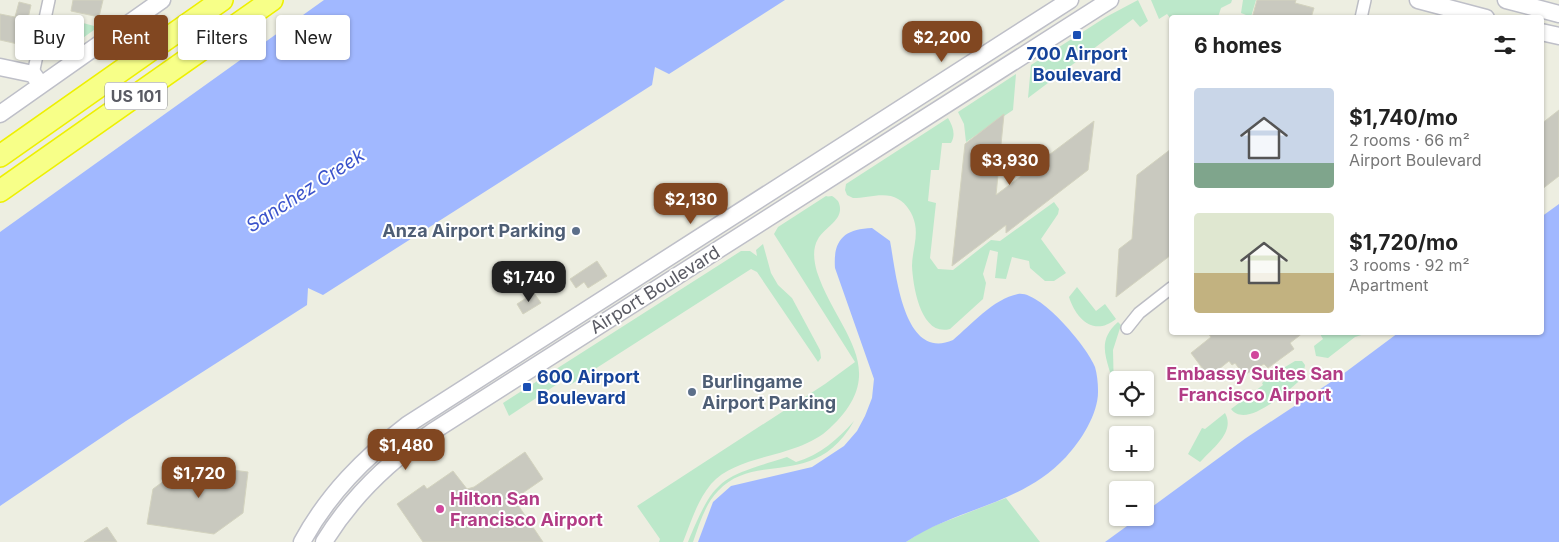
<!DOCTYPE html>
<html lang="en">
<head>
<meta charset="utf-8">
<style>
  body { margin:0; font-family:Inter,sans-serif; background:#f2f2f2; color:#222; height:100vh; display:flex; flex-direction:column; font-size:19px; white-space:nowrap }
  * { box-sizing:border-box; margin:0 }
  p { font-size:16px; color:#767676 }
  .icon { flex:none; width:28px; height:28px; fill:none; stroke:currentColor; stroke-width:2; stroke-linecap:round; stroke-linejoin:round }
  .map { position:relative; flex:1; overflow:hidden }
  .sheet { position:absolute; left:1169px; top:15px; width:375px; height:320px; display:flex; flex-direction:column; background:#fff; border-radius:5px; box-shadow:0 1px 4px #0004 }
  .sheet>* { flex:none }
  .banner { position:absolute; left:15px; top:15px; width:475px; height:45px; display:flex; gap:10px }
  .fabs { position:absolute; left:1109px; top:371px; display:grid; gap:10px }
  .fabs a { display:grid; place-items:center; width:45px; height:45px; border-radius:5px; background:#fff; box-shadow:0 1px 4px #0004; font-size:25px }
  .price { position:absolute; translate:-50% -42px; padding:0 11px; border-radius:10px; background:#814721; color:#fff; font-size:16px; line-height:32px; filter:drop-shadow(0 1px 2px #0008) }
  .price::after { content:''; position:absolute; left:50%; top:30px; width:15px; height:11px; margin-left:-8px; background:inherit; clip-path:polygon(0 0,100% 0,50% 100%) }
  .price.selected { background:#222; color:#fff }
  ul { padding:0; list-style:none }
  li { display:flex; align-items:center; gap:15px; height:125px; padding:0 25px }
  li span { display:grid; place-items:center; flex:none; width:140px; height:100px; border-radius:5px; color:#555 }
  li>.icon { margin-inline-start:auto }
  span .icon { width:60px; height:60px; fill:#fffc; stroke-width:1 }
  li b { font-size:21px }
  h2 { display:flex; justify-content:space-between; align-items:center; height:60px; padding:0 25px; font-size:21px }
  .tag { padding:0 18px; border-radius:5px; background:#fff; box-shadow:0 1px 4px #0004; font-size:18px; line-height:45px }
  .tag.selected { background:#814721; color:#fff }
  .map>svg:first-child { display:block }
  .green { fill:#bce8ca }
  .water { fill:#a1b8ff }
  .building { fill:#c9c9bf; stroke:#d3d3bf }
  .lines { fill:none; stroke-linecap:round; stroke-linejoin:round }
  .street-casing { stroke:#bcbdc4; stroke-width:14 }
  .secondary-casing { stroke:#bebfc8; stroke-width:19 }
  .highway-casing { stroke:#eef000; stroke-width:24 }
  .street { stroke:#fff; stroke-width:11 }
  .secondary { stroke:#fff; stroke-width:16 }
  .highway { stroke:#f7ff88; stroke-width:21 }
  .transit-dot { fill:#1a4fb4; stroke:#fff; stroke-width:2 }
  .service-dot { fill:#5c6f8a; stroke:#fff; stroke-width:2 }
  .hotel-dot { fill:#d1479c; stroke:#fff; stroke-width:2 }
  .labels { text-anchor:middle; stroke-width:4; stroke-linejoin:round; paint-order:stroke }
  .shield { fill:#fff; stroke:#8c8c92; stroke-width:1 }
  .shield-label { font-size:16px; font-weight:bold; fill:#5a5b64 }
  .transit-label { font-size:18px; font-weight:bold; fill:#164399; stroke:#fff }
  .service-label { font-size:18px; font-weight:bold; fill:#4e5e75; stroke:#fff; text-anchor:end }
  .street-label { font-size:18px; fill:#5a5b64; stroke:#fff }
  .hotel-label { font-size:18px; font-weight:bold; fill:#b23c85; stroke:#fff }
  .water-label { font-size:19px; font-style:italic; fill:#3b53cb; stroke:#fff }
</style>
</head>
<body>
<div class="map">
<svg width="1559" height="542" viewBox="0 0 1559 542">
  <rect width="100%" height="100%" fill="#edeee1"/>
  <!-- green -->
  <path class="green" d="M 1138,0 L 1148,21 L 1140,27 L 1133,19 L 1028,98 L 1031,65 L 1106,17 Z
    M 1151,0 L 1232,0 L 1231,3 L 1221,8 L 1218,17 L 1171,19 L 1167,14 L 1159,19 Z
    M 1243,0 L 1256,0 L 1251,17 L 1241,13 Z
    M 68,19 L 98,27 L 69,48 L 62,42 Z
    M 1016,74 L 1013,110 L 966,142 L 964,124 L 958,112 Z
    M 948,118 C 953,126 956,135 951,143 L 942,143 L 939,170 L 931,170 L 928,201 L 936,203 L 930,258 L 938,269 L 953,270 L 991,240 L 1000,241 L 1054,202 L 1059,209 L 1058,214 L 1041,239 L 1066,273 L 1054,281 L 1045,281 L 1030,268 L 1029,261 L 1012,257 L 1006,279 L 995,278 L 998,252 L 990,250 L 983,274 L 986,283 L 983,299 L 950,329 C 921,337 913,287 912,266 C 912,252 918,238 915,224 C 913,214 907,204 898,199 C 886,191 867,198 853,198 L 847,195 L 845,190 L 846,184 Z
    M 826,196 C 828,197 830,196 832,196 C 834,197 837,200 838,201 C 847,219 824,227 818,239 C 812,249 814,261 817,272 C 837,332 893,369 830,428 C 798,459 738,453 711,484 C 697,501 691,522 683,542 L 659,542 L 660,539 L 637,506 L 825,384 L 855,362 L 774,234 L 778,227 Z
    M 763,244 L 771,273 L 778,285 L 792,298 L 820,350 L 821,358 L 818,362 L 757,272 L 751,269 L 570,385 L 562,381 L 509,416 L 503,403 L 741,251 L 750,251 L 757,256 L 756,250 Z
    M 1077,287 L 1096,311 L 1105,304 L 1116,319 C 1094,337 1076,319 1069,297 Z
    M 1118,322 L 1121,325 L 1113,350 L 1114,393 C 1112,363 1092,345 1118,322 Z
    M 1323,332 L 1368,332 L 1368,333 L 1355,337 L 1328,358 L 1316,356 L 1314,346 L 1323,339 L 1320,334 Z
    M 1295,361 L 1302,361 L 1305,365 L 1303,378 C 1289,389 1247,430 1231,409 L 1263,385 L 1262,383 L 1282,366 L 1285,367 Z
    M 1225,413 C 1235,431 1215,446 1203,459 L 1200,462 L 1188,454 L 1202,428 L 1205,429 Z
    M 854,421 C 814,491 756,450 718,491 C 705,504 699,525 693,542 L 688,542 C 715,476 721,478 787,457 L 796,462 C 820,455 838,439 854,421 Z
    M 1006,498 L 1040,542 L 906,542 L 926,529 Z"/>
  <!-- water -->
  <path class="water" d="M 324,0 L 785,0 L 669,74 L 655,67 L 652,85 L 323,295 L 308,288 L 307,305 L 126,421 L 0,506 L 0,232 Z
    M 1559,204 L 1559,542 L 1105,542 L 1138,518 L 1145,518 L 1145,512 L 1246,438 L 1343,374 L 1398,333 L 1541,332 L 1541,217 Z
    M 872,228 L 890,241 C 896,272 903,362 953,340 C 971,325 993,299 1018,294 C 1040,290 1088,348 1095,367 C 1097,374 1098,383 1098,390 C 1099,413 1081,441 1066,457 C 1020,506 958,507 906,542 L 698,542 L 713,502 L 731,486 L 812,467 L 844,446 L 857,431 L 865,416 L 872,398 L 874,379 L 835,268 C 833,240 844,229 872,228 Z"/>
  <!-- building -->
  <path class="building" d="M 73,0 L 103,0 L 99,17 L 71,11 Z
    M 1257,0 L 1296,0 L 1295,3 L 1314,8 L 1311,18 L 1252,18 Z
    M 19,2 L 31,5 L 22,45 L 0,40 L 0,14 L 15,17 Z
    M 1559,110 L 1559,176 L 1541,190 L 1541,124 Z
    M 1004,114 L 996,195 L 1094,121 L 1088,170 L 1006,233 L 1006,225 L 952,266 L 965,144 Z
    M 1171,149 L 1171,255 L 1116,297 L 1119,249 L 1132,239 L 1137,175 Z
    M 597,261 L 607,276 L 588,288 L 584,282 L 576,288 L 570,279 Z
    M 534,293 L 541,303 L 523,314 L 517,304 Z
    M 1207,332 L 1304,332 L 1290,343 L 1294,349 L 1268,368 L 1264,364 L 1244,375 L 1235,363 L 1232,365 L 1229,361 L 1209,377 L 1191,353 L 1211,337 Z
    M 525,452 L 543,479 L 514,499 L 543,542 L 423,542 L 397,504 L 424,485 L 427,489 L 453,471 L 467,489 L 474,487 Z
    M 187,464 L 248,472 L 243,513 L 214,534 L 147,524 L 153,489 Z
    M 107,527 L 117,542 L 84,542 Z"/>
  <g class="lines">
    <!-- street casing -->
    <g class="street-casing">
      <path id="street" d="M 1361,18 L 1365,0
        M 33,74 L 49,0
        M 1127,328 L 1139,313 L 1171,288"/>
    </g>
    <!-- secondary casing -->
    <g class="secondary-casing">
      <path id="secondary" d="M 1418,0 L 1486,18
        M 1506,0 L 1559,14
        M 1541,32 L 1559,36
        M 0,67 L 33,74 L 41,85
        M 0,114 L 162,0
        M 302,542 C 328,494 364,458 407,425 L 1070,0
        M 324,542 C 352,496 388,462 432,432 L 1110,0"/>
    </g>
    <!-- highway casing -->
    <g class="highway-casing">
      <path id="highway" d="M 0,156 L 222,0
        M 0,191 L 272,0"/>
    </g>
    <!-- street -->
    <use href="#street" class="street"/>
    <!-- secondary -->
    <use href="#secondary" class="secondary"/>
    <!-- highway -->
    <use href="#highway" class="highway"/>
  </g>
  <!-- markers -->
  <g class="transit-dot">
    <rect x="1072" y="30" width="10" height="10" rx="2.5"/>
    <rect x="522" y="382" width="10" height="10" rx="2.5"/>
  </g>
  <g class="service-dot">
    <circle cx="576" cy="231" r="5"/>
    <circle cx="692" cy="392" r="5"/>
  </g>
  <g class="hotel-dot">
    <circle cx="1255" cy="355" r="5"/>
    <circle cx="440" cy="509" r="5"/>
  </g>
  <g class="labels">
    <!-- shield labels -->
    <rect class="shield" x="105" y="82.5" width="62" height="27" rx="4"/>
    <g class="shield-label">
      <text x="136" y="102">US 101</text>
    </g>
    <!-- transit labels -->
    <g class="transit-label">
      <text x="1077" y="60">700 Airport<tspan x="1077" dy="21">Boulevard</tspan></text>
      <text x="537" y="383" text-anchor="start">600 Airport<tspan x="537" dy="21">Boulevard</tspan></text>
    </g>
    <!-- service labels -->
    <g class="service-label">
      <text x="566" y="237">Anza Airport Parking</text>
      <text x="702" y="388" text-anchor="start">Burlingame<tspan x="702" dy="21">Airport Parking</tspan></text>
    </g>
    <!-- street labels -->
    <g class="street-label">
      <text transform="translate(655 290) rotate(-32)" y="6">Airport Boulevard</text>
    </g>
    <!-- hotel labels -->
    <g class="hotel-label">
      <text x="1255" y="380">Embassy Suites San<tspan x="1255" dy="21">Francisco Airport</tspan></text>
      <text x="450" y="505" text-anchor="start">Hilton San<tspan x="450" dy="21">Francisco Airport</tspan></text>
    </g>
    <!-- water labels -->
    <g class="water-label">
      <text transform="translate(305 190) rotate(-33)" y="7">Sanchez Creek</text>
    </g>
  </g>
</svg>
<div class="fabs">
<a><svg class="icon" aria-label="locate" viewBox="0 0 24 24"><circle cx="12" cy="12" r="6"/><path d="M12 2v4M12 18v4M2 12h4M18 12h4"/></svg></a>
<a>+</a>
<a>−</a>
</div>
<b class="price" style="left:942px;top:63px">$2,200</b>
<b class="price" style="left:1010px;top:186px">$3,930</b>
<b class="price" style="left:691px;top:225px">$2,130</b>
<b class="price selected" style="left:529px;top:303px">$1,740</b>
<b class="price" style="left:406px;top:471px">$1,480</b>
<b class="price" style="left:199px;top:499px">$1,720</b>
<div class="banner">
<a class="tag">Buy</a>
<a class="tag selected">Rent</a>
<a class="tag">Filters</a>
<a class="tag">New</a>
</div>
<section class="sheet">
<h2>6 homes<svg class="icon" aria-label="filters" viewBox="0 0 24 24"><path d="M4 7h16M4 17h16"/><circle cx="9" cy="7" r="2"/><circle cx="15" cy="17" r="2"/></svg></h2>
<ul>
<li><span style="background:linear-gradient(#c9d6e8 75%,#7fa58c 0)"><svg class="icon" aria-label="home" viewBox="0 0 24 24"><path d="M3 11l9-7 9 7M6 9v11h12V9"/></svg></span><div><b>$1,740/mo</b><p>2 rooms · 66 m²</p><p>Airport Boulevard</p></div></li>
<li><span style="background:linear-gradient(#dfe7d0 60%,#c2b280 0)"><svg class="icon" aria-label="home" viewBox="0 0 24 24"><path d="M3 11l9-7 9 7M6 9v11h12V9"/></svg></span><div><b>$1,720/mo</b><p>3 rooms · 92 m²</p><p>Apartment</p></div></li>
</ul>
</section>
</div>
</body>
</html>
